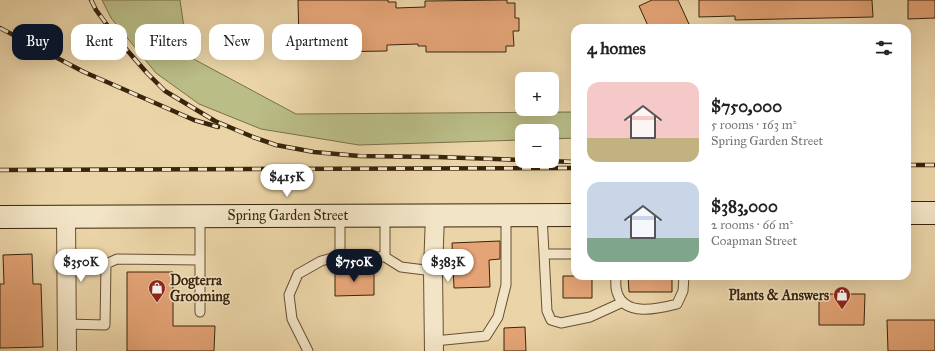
<!DOCTYPE html>
<html lang="en">
<head>
<meta charset="utf-8">
<style>
  body { margin:0; font-family:"IM FELL Great Primer",serif; background:#f2f2f2; color:#222; height:100vh; display:flex; flex-direction:column; font-size:15px; white-space:nowrap }
  * { box-sizing:border-box; margin:0 }
  p { font-size:13px; color:#767676 }
  .icon { flex:none; width:22px; height:22px; fill:none; stroke:currentColor; stroke-width:2; stroke-linecap:round; stroke-linejoin:round }
  .map { position:relative; flex:1; overflow:hidden }
  .side { position:absolute; left:571px; top:24px; width:340px; height:256px; display:flex; flex-direction:column; background:#fff; border-radius:12px; box-shadow:0 4px 16px #0002 }
  .side>* { flex:none }
  .top-card { position:absolute; left:12px; top:24px; width:380px; height:36px; display:flex; gap:8px }
  .tools { position:absolute; left:515px; top:72px; display:grid; gap:8px }
  .tools a { display:grid; place-items:center; width:44px; height:44px; border-radius:8px; background:#fff; box-shadow:0 4px 16px #0002; font-size:20px }
  .price { position:absolute; translate:-50% -34px; padding:0 9px; border-radius:14px; background:#fff; color:#222; font-size:13px; line-height:26px; filter:drop-shadow(0 1px 2px #0008) }
  .price::after { content:''; position:absolute; left:50%; top:24px; width:12px; height:9px; margin-left:-6px; background:inherit; clip-path:polygon(0 0,100% 0,50% 100%) }
  .price.current { background:#111827; color:#fff }
  ul { padding:0; list-style:none }
  li { display:flex; align-items:center; gap:12px; height:100px; padding:0 16px }
  li span { display:grid; place-items:center; flex:none; width:112px; height:80px; border-radius:12px; color:#555 }
  li>.icon { margin-inline-start:auto }
  span .icon { width:48px; height:48px; fill:#fffc; stroke-width:1 }
  li b { font-size:17px }
  h2 { display:flex; justify-content:space-between; align-items:center; height:48px; padding:0 16px; font-size:17px }
  .tag { padding:0 14px; border-radius:12px; background:#fff; box-shadow:0 4px 16px #0002; font-size:14px; line-height:36px }
  .tag.current { background:#111827; color:#fff }
  .map>svg:first-child { display:block }
  .green { fill:#babd86; stroke:#7a7049 }
  .building { fill:#e4a476; stroke:#39240c }
  .lines { fill:none; stroke-linecap:round; stroke-linejoin:round }
  .lane-casing { stroke:#665033; stroke-width:11 }
  .street-casing { stroke:#665033; stroke-width:20 }
  .secondary-casing { stroke:#39240c; stroke-width:24 }
  .lane { stroke:#f2e4c6; stroke-width:9 }
  .street { stroke:#f2e4c6; stroke-width:18 }
  .secondary { stroke:#f2e4c6; stroke-width:22 }
  .rail-casing { stroke:#39240c; stroke-width:4.5 }
  .rail { stroke:#f2e4c6; stroke-width:3; stroke-dasharray:9; stroke-linecap:butt }
  .labels { text-anchor:middle; stroke-width:3; stroke-linejoin:round; paint-order:stroke }
  .street-label { font-size:14px; fill:#39240c; stroke:#f2e4c6 }
  .poi-label { font-size:14px; font-weight:bold; fill:#39240c; stroke:#f2e4c6; text-anchor:start }
</style>
</head>
<body>
<div class="map">
<svg width="935" height="351" viewBox="0 0 935 351">
  <rect width="100%" height="100%" fill="#ebd5a8"/>
  <filter id="stains"><feTurbulence type="fractalNoise" baseFrequency=".005" numOctaves="4"/><feColorMatrix values="0 0 0 0 .2 0 0 0 0 .09 0 0 0 0 .02 0 0 0 .5 -.17"/></filter>
  <radialGradient id="worn" r=".72"><stop offset=".6" stop-color="#630" stop-opacity="0"/><stop offset="1" stop-color="#630" stop-opacity=".3"/></radialGradient>
  <!-- green -->
  <path class="green" d="M 102,0 L 180,0 L 188,56 L 296,114 L 575,112 L 575,138 L 552,139 L 552,131 L 522,131 L 522,140 L 359,145 L 261,129 L 199,104 L 156,73 L 111,18 Z"/>
  <!-- building -->
  <path class="building" d="M 298,0 L 388,0 L 388,2 L 396,2 L 396,8 L 425,7 L 425,1 L 507,0 L 507,3 L 515,3 L 515,18 L 519,18 L 519,31 L 513,31 L 514,46 L 506,46 L 506,52 L 426,52 L 426,46 L 418,46 L 418,44 L 387,45 L 387,51 L 328,52 L 328,51 L 307,51 L 307,45 L 299,45 Z
    M 652,0 L 678,0 L 689,24 L 681,28 L 649,28 L 639,6 Z
    M 699,0 L 872,0 L 873,17 L 735,20 L 735,16 L 699,17 Z
    M 908,0 L 935,0 L 935,18 L 908,19 Z
    M 500,241 L 500,259 L 489,260 L 490,287 L 454,288 L 452,243 Z
    M 32,254 L 33,284 L 41,284 L 43,347 L 0,348 L 0,284 L 4,284 L 3,255 Z
    M 335,270 L 374,270 L 374,295 L 335,296 Z
    M 127,272 L 173,272 L 173,326 L 215,326 L 214,351 L 127,351 Z
    M 563,276 L 592,276 L 592,298 L 563,298 Z
    M 628,276 L 672,276 L 672,292 L 629,292 Z
    M 819,294 L 865,294 L 864,325 L 819,325 Z
    M 887,320 L 935,320 L 935,351 L 888,351 Z
    M 525,327 L 526,351 L 504,351 L 504,328 Z"/>
  <g class="lines">
    <!-- lane casing -->
    <g class="lane-casing">
      <path id="lane" d="M 340,215 L 340,256 L 385,257 L 401,267 L 433,271
        M 385,215 L 385,257
        M 542,215 L 547,311 L 551,320 L 561,323 L 590,317 L 623,302
        M 544,254 L 575,254
        M 616,276 C 616,281 615,287 617,292 C 624,317 658,309 677,304 L 683,291 L 684,276
        M 200,312 L 200,217
        M 66,324 L 105,325 L 106,264 L 117,259 L 200,260
        M 434,341 L 486,336 L 498,317 L 506,285 L 506,215
        M 308,351 L 292,319 L 289,295 L 298,274 L 321,261 L 340,256"/>
    </g>
    <!-- street casing -->
    <g class="street-casing">
      <path id="street" d="M 66,216 L 67,351
        M 434,351 L 433,271 L 435,215"/>
    </g>
    <!-- secondary casing -->
    <g class="secondary-casing">
      <path id="secondary" d="M 907,213 L 935,213
        M 0,217 L 575,215"/>
    </g>
    <!-- lane -->
    <use href="#lane" class="lane"/>
    <!-- street -->
    <use href="#street" class="street"/>
    <!-- secondary -->
    <use href="#secondary" class="secondary"/>
    <!-- rail casing -->
    <g class="rail-casing">
      <path id="rail" d="M 91,0 L 96,10 L 119,41 L 147,73 L 165,91 L 215,121 L 253,137 L 276,145 L 314,152 L 359,156 L 437,157 L 522,160
        M 0,28 L 84,72 L 194,120 L 218,127
        M 546,161 L 575,162
        M 907,165 L 935,165
        M 0,170 L 575,168"/>
    </g>
    <!-- rail -->
    <use href="#rail" class="rail"/>
  </g>
  <!-- icons -->
  <defs>
    <g id="shop-pin" transform="scale(0.9)"><path d="M0 17L-7.5 6A9.5 9.5 0 1 1 7.5 6Z" fill="#8f2418" stroke="#f2e4c6"/><path d="M-5-2.5h2.3a2.7 3.5 0 0 1 5.4 0H5L5.5 6h-11ZM-1.5-2.5h3a1.5 2.3 0 0 0-3 0Z" fill="#fff"/></g>
  </defs>
  <g fill-rule="evenodd">
    <use href="#shop-pin" x="157" y="288"/>
    <use href="#shop-pin" x="842" y="295"/>
  </g>
  <g class="labels">
    <!-- street labels -->
    <g class="street-label">
      <text x="288" y="220">Spring Garden Street</text>
    </g>
    <!-- poi labels -->
    <g class="poi-label">
      <text x="170" y="285">Dogterra<tspan x="170" dy="16">Grooming</tspan></text>
      <text x="829" y="300" text-anchor="end">Plants &amp; Answers</text>
    </g>
  </g>
  <rect width="100%" height="100%" filter="url(#stains)"/>
  <rect width="100%" height="100%" fill="url(#worn)"/>
</svg>
<div class="tools">
<a>+</a>
<a>−</a>
</div>
<b class="price" style="left:287px;top:198px">$415K</b>
<b class="price" style="left:81px;top:283px">$350K</b>
<b class="price current" style="left:354px;top:283px">$750K</b>
<b class="price" style="left:448px;top:283px">$383K</b>
<div class="top-card">
<a class="tag current">Buy</a>
<a class="tag">Rent</a>
<a class="tag">Filters</a>
<a class="tag">New</a>
<a class="tag">Apartment</a>
</div>
<section class="side">
<h2>4 homes<svg class="icon" aria-label="filters" viewBox="0 0 24 24"><path d="M4 7h16M4 17h16"/><circle cx="9" cy="7" r="2"/><circle cx="15" cy="17" r="2"/></svg></h2>
<ul>
<li><span style="background:linear-gradient(#f6c9c9 70%,#c2b280 0)"><svg class="icon" aria-label="home" viewBox="0 0 24 24"><path d="M3 11l9-7 9 7M6 9v11h12V9"/></svg></span><div><b>$750,000</b><p>5 rooms · 163 m²</p><p>Spring Garden Street</p></div></li>
<li><span style="background:linear-gradient(#c9d6e8 70%,#7fa58c 0)"><svg class="icon" aria-label="home" viewBox="0 0 24 24"><path d="M3 11l9-7 9 7M6 9v11h12V9"/></svg></span><div><b>$383,000</b><p>2 rooms · 66 m²</p><p>Coapman Street</p></div></li>
</ul>
</section>
</div>
</body>
</html>
